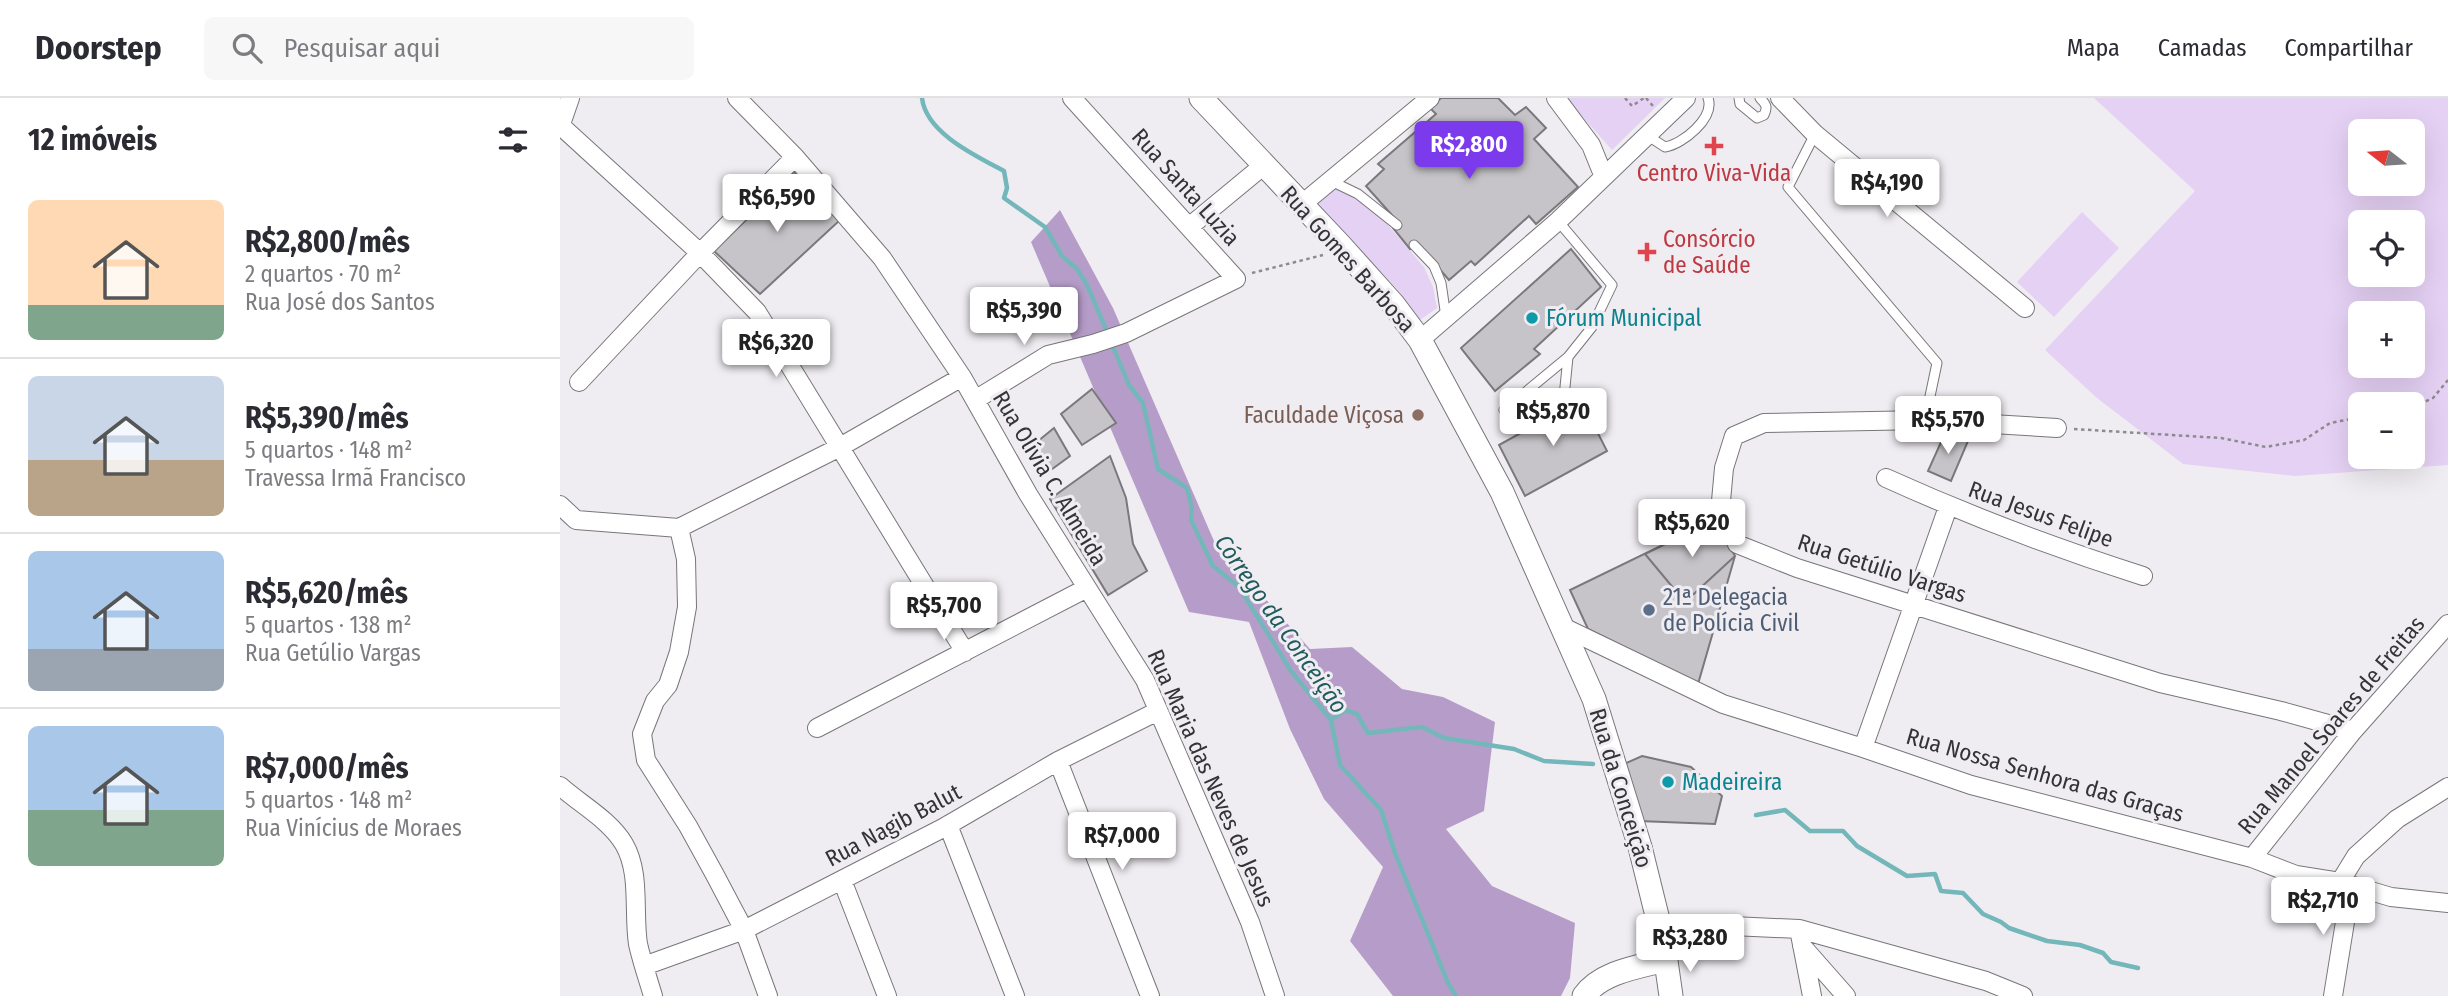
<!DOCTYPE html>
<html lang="pt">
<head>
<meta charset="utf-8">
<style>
  body { margin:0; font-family:"Fira Sans Condensed",sans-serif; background:#f7f7f7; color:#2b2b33; height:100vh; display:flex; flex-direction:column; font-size:26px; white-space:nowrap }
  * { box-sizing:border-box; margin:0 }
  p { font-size:23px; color:#7c7c81 }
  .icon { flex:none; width:38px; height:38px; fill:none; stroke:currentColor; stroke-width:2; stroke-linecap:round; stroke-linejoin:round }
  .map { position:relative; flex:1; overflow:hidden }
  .panel { display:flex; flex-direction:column; background:#fff; width:560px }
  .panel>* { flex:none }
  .needle { width:46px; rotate:287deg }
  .tools { position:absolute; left:1788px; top:21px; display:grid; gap:14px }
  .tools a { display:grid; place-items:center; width:77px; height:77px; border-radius:10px; background:#fff; box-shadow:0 7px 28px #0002; font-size:35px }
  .price { position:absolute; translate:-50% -60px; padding:0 16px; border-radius:7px; background:#fff; color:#222; font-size:23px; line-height:46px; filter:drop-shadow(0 2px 4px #0008) }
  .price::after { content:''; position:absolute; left:50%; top:42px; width:21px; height:16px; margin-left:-10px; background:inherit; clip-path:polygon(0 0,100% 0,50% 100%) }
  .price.current { background:#7c3aed; color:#fff }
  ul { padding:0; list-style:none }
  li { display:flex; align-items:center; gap:21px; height:175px; padding:0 28px }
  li+li { border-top:2px solid #e1e1e2 }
  li span { display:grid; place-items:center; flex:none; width:196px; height:140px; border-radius:10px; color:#555 }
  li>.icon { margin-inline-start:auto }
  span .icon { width:84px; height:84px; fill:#fffc; stroke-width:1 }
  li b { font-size:30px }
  h2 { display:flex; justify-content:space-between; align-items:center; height:84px; padding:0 28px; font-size:30px }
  header { display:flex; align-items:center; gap:42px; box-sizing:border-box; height:98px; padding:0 35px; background:#fff; border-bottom:2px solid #e1e1e2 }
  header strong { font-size:33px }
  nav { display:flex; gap:38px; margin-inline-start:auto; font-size:24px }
  .search { width:490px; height:63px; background:#f7f7f7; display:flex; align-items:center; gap:18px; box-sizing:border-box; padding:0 24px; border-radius:10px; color:#7c7c81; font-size:26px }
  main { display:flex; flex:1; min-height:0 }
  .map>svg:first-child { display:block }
  .green { fill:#e5d1f4; fill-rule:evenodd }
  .forest { fill:#b69dc9 }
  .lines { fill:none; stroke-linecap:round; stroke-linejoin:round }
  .stream { stroke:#74b7ba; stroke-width:4.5 }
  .building { fill:#c6c4c8; stroke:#7a787c; stroke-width:2 }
  .service-casing { stroke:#78767a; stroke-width:11 }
  .minor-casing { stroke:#78767a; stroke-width:20 }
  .tertiary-casing { stroke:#78767a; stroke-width:25 }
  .path { stroke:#8d8b8f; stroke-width:2.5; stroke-dasharray:3.5 3.5; stroke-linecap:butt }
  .service { stroke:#fff; stroke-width:9 }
  .minor { stroke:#fff; stroke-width:18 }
  .tertiary { stroke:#fff; stroke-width:23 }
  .health-dot { fill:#e0444e; stroke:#f0edf2; stroke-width:2.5 }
  .culture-dot { fill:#0f9aa8; stroke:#f0edf2; stroke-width:2.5 }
  .education-dot { fill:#8d6e63; stroke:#f0edf2; stroke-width:2.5 }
  .service-dot { fill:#5c6f8a; stroke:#f0edf2; stroke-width:2.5 }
  .labels { text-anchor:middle; stroke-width:6; stroke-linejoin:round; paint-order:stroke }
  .health-label { font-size:23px; fill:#be3a42; stroke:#f0edf2 }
  .street-label { font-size:23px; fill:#343335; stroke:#f0edf2 }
  .culture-label { font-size:23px; fill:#0d838f; stroke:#f0edf2; text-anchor:start }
  .education-label { font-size:23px; fill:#785e54; stroke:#f0edf2; text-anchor:end }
  .service-label { font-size:23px; fill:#4e5e75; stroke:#f0edf2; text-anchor:start }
  .water-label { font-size:24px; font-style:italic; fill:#225b5e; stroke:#f0edf2 }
</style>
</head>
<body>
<header>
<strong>Doorstep</strong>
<div class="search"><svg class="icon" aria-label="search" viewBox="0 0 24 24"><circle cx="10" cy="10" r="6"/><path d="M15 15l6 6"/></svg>Pesquisar aqui</div>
<nav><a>Mapa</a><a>Camadas</a><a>Compartilhar</a></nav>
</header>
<main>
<section class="panel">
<h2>12 imóveis<svg class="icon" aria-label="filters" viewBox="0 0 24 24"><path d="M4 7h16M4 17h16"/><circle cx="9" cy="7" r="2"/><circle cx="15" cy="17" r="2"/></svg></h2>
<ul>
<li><span style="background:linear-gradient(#ffd9b3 75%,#7fa58c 0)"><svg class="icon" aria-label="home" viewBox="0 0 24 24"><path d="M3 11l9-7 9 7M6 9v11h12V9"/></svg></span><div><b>R$2,800/mês</b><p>2 quartos · 70 m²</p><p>Rua José dos Santos</p></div></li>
<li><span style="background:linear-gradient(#c9d6e8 60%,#b9a48a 0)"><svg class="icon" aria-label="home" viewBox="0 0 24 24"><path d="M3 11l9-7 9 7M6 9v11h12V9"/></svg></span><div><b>R$5,390/mês</b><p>5 quartos · 148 m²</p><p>Travessa Irmã Francisco</p></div></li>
<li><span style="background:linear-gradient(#a9c7e8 70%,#9aa5b1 0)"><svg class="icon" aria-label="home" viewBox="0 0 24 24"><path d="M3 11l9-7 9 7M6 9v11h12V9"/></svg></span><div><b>R$5,620/mês</b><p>5 quartos · 138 m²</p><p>Rua Getúlio Vargas</p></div></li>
<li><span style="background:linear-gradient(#a9c7e8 60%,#7fa58c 0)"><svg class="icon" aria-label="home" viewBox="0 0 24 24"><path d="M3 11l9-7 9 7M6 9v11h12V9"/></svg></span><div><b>R$7,000/mês</b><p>5 quartos · 148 m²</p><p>Rua Vinícius de Moraes</p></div></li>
</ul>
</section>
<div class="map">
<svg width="1888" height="898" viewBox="0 0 1888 898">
  <rect width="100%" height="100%" fill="#f0edf2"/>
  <!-- green -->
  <path class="green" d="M 1006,0 L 1105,0 L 1052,52 Z
    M 1534,0 L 1888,0 L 1888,367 L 1735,378 L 1623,366 L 1537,300 L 1485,252 L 1635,93 ZM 1853,33 L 1853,86 L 1801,86 L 1801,33 ZM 1853,124 L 1853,177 L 1801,177 L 1801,124 ZM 1801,215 L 1853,215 L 1853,268 L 1801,268 ZM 1801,306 L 1853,306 L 1853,359 L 1801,359 Z
    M 776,90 L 802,104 L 823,121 L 864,169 L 873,189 L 877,210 L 860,222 L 837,191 L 757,107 Z
    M 1522,114 L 1559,150 L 1494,219 L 1457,184 Z"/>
  <!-- forest -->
  <path class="forest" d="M 500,112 L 553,210 L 654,443 L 750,551 L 792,549 L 842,591 L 883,599 L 935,624 L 924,713 L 886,731 L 932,788 L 1015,825 L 1010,880 L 1001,898 L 833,898 L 790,843 L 823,769 L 764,701 L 730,631 L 689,524 L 629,514 L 471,144 Z"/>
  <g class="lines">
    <!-- stream -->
    <path class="stream" d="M 362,0 C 366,35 416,58 444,73 L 447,90 L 444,100 L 485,129 L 502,158 L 517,171 L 527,187 L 548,236
      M 551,244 L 569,287 L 583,305 L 598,371 L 627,390 L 632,410 L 631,422 L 653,468 L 679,489 L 731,573 L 771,622 L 780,667 L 821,712 L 835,755 L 888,885 L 896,898
      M 771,622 L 785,612 L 797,616 L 808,635 L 862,629 L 884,640 L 954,651 L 984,663 L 1033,666
      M 1196,717 L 1225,712 L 1250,733 L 1283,733 L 1297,748 L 1347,778 L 1375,776 L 1381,793 L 1403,795 L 1423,816 L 1441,824 L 1449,830 L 1487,843 L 1520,847 L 1543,855 L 1551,864 L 1578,870"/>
  </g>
  <!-- building -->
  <path class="building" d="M 881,0 L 938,0 L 955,17 L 966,9 L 986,30 L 974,41 L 1018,89 L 976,126 L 969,118 L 915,167 L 911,163 L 889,182 L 857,145 L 850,151 L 833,130 L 839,125 L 806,88 L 824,71 L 818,66 L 876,16 L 870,10 Z
    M 235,74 L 280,122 L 200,196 L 154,153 Z
    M 1011,151 L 1041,189 L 974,251 L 980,256 L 935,293 L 901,250 Z
    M 532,291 L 556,325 L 522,347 L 501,316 Z
    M 1021,302 L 1047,353 L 965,398 L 939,347 Z
    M 494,330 L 510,358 L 488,374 L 472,348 Z
    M 1386,333 L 1408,343 L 1391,383 L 1368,373 Z
    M 550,358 L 566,400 L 573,446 L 587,473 L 548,497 L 490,401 Z
    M 1154,422 L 1175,458 L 1125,504 L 1085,456 Z
    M 1154,422 L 1175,458 L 1138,586 L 1028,531 L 1010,492 Z
    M 1082,658 L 1131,669 L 1162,698 L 1155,726 L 1079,723 L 1064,666 Z"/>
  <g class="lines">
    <!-- service casing -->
    <g class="service-casing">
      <path id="service" d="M 1179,0 L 1180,6 L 1197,20 L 1204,17 C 1208,9 1206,6 1200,0
        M 1255,36 L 1228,89 L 1377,265 L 1365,322
        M 1088,38 L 1105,49 C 1123,46 1155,20 1148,0
        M 769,82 L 798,96 L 837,127
        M 998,123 L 1052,187 L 1032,229 L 1008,259 L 944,312 L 951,326 L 1004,299 L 1008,259
        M 854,147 L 874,168 L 881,185 L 886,219"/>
    </g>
    <!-- minor casing -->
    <g class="minor-casing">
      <path id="minor" d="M 177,0 L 235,59 L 322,160 L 402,279 L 468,396 L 585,582 L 690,824 L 715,898
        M 996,0 L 1031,47 L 1044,79
        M 1220,0 L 1255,36 L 1465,210
        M 1,28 L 140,155 L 197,214 L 405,554
        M 0,29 L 10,0
        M 741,107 L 870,0
        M 629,129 L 704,67
        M 860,242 L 998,123 L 1126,0
        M 19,284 L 140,155 L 235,59
        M 415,302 L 488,257 L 533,246 L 566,235 L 676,181 L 512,0
        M 1497,330 L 1365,322 L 1204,325 L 1174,338 L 1164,370 L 1161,403 L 1177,446 L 1237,470 L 1600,585 L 1721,613 L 1793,633
        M 1326,380 C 1410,418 1495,450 1583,478
        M 0,407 L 16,422 L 119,430 L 126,461 L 127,509 L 119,554 L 108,587 L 95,603 L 82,636 L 86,662 L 128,728 L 155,777 L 184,832 L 208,898
        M 119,430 L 280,349 L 402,279
        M 1001,528 L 1163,606 L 1303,650 L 1411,687 L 1692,760 L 1736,777 L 1780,784 L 1831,799 L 1888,805
        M 257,630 L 527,490
        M 1303,650 L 1388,409
        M 498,663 L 590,898
        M 0,688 C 20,706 50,722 64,746 C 81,775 73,814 78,846 C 82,864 88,881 93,898
        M 388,727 L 455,898
        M 1692,760 L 1793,633 L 1888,526
        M 282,782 L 327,898
        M 1780,784 L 1796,758 L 1837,721 L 1888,689
        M 1239,831 L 1252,898
        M 1103,842 L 1172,828 L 1239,831 L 1426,883 L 1463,898
        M 1242,848 L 1286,898
        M 84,868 L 184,832 L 383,730 L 498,663 L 598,613
        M 1773,898 L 1791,787"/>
    </g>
    <!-- tertiary casing -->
    <g class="tertiary-casing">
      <path id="tertiary" d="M 641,0 L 780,147 L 833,206 L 860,242 L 942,394 L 1034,601 L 1080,749 L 1103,842 L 1111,898
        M 1024,898 C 1041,874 1078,869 1105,862"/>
    </g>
    <!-- path -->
    <path class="path" d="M 1065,0 L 1072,8 L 1084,0
      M 1086,0 L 1093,8
      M 692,175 L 763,157
      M 1853,309 L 1873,300 L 1888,282
      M 1514,331 L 1661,340 L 1706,349 L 1744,342 L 1770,325 L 1801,319"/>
    <!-- service -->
    <use href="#service" class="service"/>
    <!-- minor -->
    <use href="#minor" class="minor"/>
    <!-- tertiary -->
    <use href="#tertiary" class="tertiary"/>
  </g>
  <!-- markers -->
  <g class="health-dot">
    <path d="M1150.5 37.5h7v7h7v7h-7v7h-7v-7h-7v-7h7z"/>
    <path d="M1083.5 143.5h7v7h7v7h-7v7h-7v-7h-7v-7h7z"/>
  </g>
  <g class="culture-dot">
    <circle cx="972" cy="220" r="7"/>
    <circle cx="1108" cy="684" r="7"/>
  </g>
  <circle class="education-dot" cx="858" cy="317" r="7"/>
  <circle class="service-dot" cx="1089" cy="512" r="7"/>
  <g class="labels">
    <!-- health labels -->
    <g class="health-label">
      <text x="1154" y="83">Centro Viva-Vida</text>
      <text x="1103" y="149" text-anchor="start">Consórcio<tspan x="1103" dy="26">de Saúde</tspan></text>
    </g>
    <!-- street labels -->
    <g class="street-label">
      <text transform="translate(626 89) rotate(48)" y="8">Rua Santa Luzia</text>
      <text transform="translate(788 161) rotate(48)" y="8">Rua Gomes Barbosa</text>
      <text transform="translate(490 380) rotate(59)" y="8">Rua Olívia C. Almeida</text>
      <text transform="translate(1481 416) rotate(20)" y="8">Rua Jesus Felipe</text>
      <text transform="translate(1322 470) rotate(18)" y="8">Rua Getúlio Vargas</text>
      <text transform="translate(1771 627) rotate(-50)" y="8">Rua Manoel Soares de Freitas</text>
      <text transform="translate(1485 677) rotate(16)" y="8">Rua Nossa Senhora das Graças</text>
      <text transform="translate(651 680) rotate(66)" y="8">Rua Maria das Neves de Jesus</text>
      <text transform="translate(1061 690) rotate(73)" y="8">Rua da Conceição</text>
      <text transform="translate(333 727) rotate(-28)" y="8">Rua Nagib Balut</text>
    </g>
    <!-- culture labels -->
    <g class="culture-label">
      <text x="986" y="228">Fórum Municipal</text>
      <text x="1122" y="692">Madeireira</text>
    </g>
    <!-- education labels -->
    <g class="education-label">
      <text x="844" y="325">Faculdade Viçosa</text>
    </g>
    <!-- service labels -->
    <g class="service-label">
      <text x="1103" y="507">21ª Delegacia<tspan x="1103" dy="26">de Polícia Civil</tspan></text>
    </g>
    <!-- water labels -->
    <g class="water-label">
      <text transform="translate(721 526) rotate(55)" y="8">Córrego da Conceição</text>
    </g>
  </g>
</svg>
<div class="tools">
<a><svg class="needle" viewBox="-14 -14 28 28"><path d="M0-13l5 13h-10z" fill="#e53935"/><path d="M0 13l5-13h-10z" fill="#7c7c81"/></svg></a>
<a><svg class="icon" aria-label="locate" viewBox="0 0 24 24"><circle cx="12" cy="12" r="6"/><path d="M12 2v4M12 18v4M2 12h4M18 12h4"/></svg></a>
<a>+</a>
<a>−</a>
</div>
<b class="price current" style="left:909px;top:83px">R$2,800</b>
<b class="price" style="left:1327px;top:121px">R$4,190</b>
<b class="price" style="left:217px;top:136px">R$6,590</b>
<b class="price" style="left:464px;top:249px">R$5,390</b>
<b class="price" style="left:216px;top:281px">R$6,320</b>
<b class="price" style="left:993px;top:350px">R$5,870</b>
<b class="price" style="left:1388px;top:358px">R$5,570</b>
<b class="price" style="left:1132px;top:461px">R$5,620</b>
<b class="price" style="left:384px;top:544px">R$5,700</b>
<b class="price" style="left:562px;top:774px">R$7,000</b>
<b class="price" style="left:1763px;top:839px">R$2,710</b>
<b class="price" style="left:1130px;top:876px">R$3,280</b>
</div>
</main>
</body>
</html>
